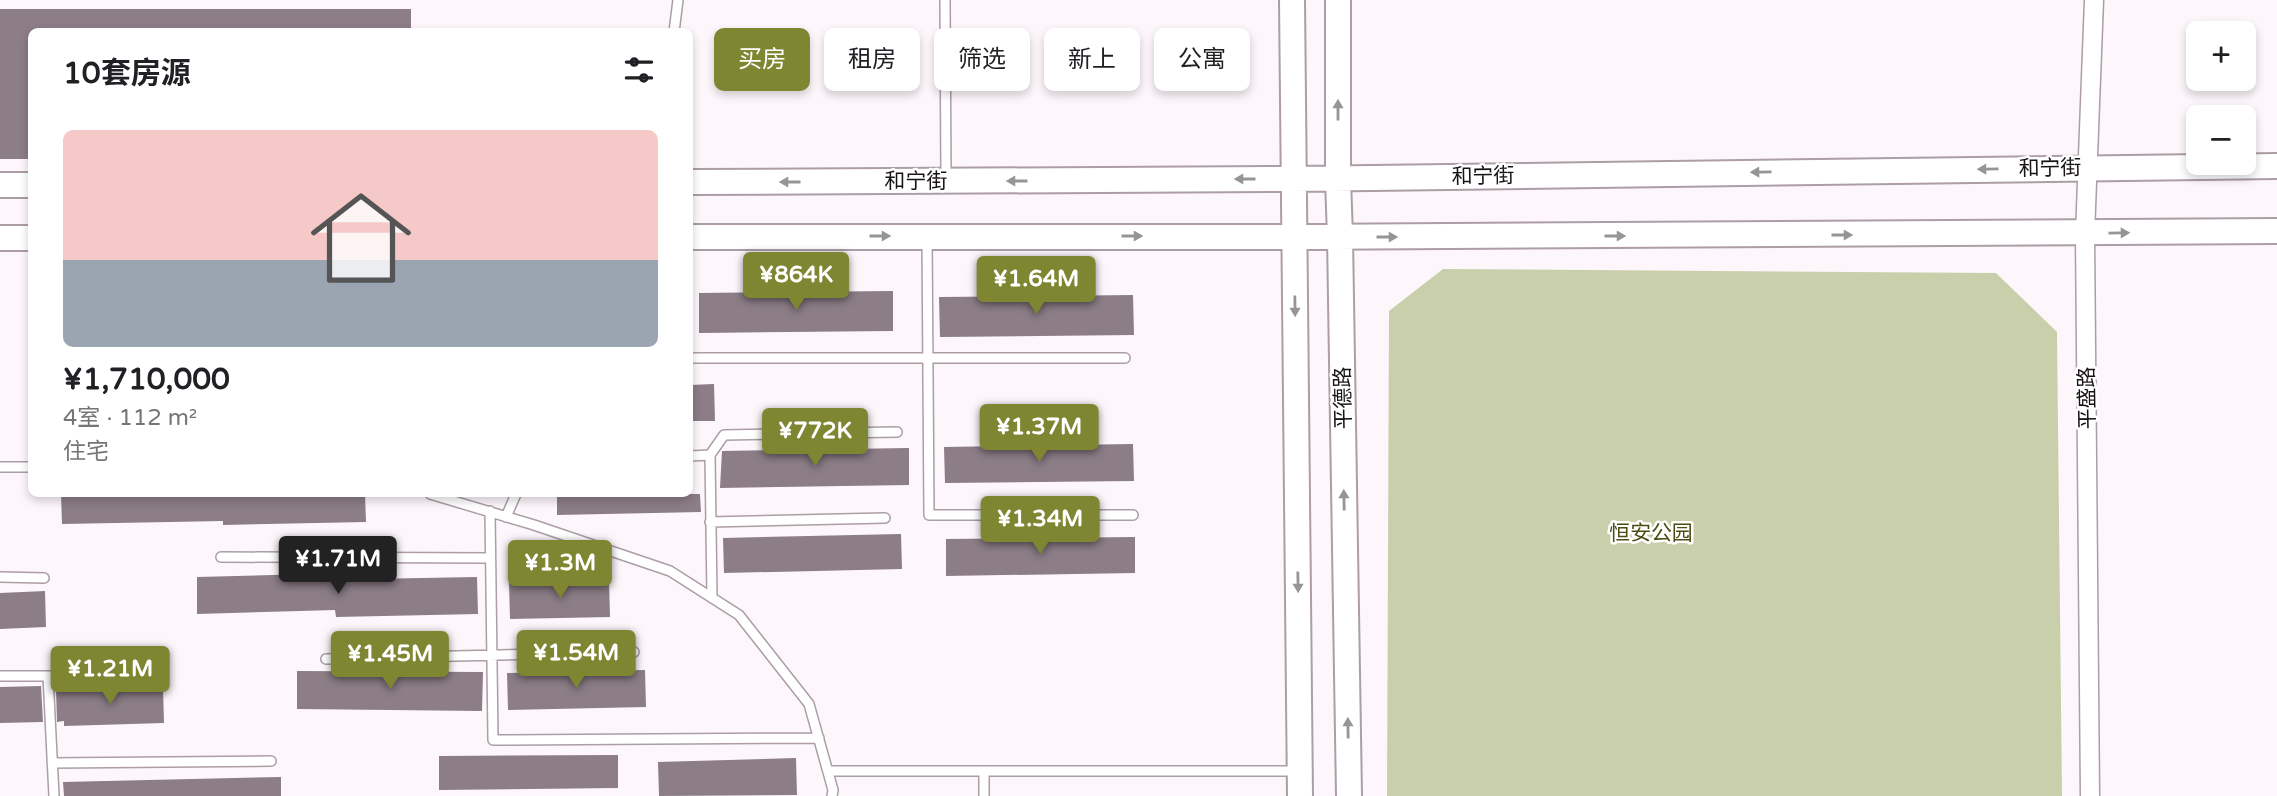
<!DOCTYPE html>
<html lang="zh">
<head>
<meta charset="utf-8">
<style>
  body { margin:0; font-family:"Varela Round","Noto Sans SC",sans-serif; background:#f6f6f6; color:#202124; height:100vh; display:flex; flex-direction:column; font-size:26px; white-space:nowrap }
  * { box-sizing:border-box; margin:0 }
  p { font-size:23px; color:#757577 }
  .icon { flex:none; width:38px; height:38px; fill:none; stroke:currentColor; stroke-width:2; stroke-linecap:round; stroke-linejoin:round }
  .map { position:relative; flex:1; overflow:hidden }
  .details { position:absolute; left:28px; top:28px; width:665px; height:469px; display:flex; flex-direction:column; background:#fff; border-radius:10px; box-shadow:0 4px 10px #0003 }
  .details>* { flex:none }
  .hud { position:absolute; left:714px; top:28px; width:665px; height:63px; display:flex; gap:14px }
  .controls { position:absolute; left:2186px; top:21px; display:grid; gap:14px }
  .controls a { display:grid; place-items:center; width:70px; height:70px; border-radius:10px; background:#fff; box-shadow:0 4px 10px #0003; font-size:35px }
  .price { position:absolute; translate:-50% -60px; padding:0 16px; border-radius:7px; background:#7e8632; color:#fff; font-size:23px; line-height:46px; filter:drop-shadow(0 2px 4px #0008) }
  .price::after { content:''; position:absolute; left:50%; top:42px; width:21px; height:16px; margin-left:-10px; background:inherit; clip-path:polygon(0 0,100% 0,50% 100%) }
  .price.active { background:#222; color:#fff }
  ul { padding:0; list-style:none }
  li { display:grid; align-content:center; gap:14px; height:371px; padding:0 35px }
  li span { display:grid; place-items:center; height:217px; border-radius:10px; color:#555 }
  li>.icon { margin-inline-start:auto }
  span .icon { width:126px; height:126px; fill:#fffc; stroke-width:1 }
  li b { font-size:30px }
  h2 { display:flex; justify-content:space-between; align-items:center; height:84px; padding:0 35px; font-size:30px }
  .chip { padding:0 24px; border-radius:10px; background:#fff; box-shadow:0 4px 10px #0003; font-size:24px; line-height:63px }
  .chip.active { background:#7e8632; color:#fff }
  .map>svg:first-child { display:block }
  .green { fill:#cacfab }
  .building { fill:#8c7d87 }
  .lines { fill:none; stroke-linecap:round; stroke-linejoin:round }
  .lane-casing { stroke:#ac9da7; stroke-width:12 }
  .street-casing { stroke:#ac9da7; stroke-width:21 }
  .secondary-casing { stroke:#ac9da7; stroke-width:28 }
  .lane { stroke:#fff; stroke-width:9 }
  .street { stroke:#fff; stroke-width:18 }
  .secondary { stroke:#fff; stroke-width:24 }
  .oneway { fill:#979496 }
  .labels { text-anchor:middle; stroke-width:5; stroke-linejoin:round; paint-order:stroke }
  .street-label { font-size:21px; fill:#171215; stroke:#fff }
  .park-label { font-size:21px; fill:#4a4e13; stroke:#fff }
</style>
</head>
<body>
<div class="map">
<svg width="2277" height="796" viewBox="0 0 2277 796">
  <rect width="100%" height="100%" fill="#fdf7fb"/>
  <!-- green -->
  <path class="green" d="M 1443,269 L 1996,273 L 2057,332 L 2062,796 L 1387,796 L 1389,311 Z"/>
  <!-- building -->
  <path class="building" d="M 0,9 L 411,9 L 411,32 L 32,32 L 32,159 L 0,159 Z
    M 893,291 L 893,331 L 699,333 L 699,293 Z
    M 1133,295 L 1134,335 L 940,337 L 939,297 Z
    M 714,384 L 715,421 L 690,421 L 690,385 Z
    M 1133,444 L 1134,481 L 945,483 L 944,447 Z
    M 909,448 L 909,485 L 720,488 L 722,451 Z
    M 61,494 L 365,494 L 366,522 L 223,525 L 223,521 L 62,524 Z
    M 557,494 L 700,494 L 701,512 L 557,515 Z
    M 901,534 L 902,569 L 724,573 L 723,538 Z
    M 1135,537 L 1135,573 L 946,576 L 946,539 Z
    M 313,574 L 313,580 L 477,577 L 478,614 L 336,617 L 335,610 L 197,614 L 197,577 Z
    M 609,580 L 610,617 L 510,619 L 509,583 Z
    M 45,591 L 46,627 L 0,629 L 0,593 Z
    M 645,670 L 646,707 L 508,710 L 507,673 Z
    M 297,671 L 483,672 L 482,711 L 297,709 Z
    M 41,686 L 43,722 L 0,723 L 0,687 Z
    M 163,687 L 164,723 L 64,726 L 64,721 L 57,722 L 56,690 Z
    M 618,755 L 618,788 L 439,790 L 439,756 Z
    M 796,758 L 797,795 L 659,796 L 658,762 Z
    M 281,777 L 281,796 L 64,796 L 63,782 Z"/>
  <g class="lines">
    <!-- lane casing -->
    <g class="lane-casing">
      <path id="lane" d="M 945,0 L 946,180
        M 674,32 L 678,0
        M 927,237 L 929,515 L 1133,515
        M 690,358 L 1125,358
        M 710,455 L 712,598
        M 690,456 L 710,455 L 724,435 L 897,432
        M 0,467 L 32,467
        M 430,494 L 534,525 L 670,571 L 739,615 L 809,704 L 833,790 L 832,796
        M 490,511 L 493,740 L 819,738
        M 506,517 L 516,494
        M 710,522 L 885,518
        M 221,557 L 490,558
        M 0,577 L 44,578
        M 326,659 L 634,652
        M 0,676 L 161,676
        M 48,676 L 54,796
        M 52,763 L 271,761
        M 828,771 L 1298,771
        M 984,771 L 984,796"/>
    </g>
    <!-- street casing -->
    <g class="street-casing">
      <path id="street" d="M 2090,796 L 2085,234 L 2094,0"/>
    </g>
    <!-- secondary casing -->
    <g class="secondary-casing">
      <path id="secondary" d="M 1292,0 L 1300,796
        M 1338,0 L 1338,179 L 1340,237 L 1349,796
        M 690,182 L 1294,179 L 2277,166
        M 0,185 L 32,185
        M 690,237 L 1295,237 L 2277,231
        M 0,238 L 32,238"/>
    </g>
    <!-- lane -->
    <use href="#lane" class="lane"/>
    <!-- street -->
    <use href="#street" class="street"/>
    <!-- secondary -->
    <use href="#secondary" class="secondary"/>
  </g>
  <!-- one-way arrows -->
  <defs><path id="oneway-solid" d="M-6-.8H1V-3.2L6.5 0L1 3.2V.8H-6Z" transform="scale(1.75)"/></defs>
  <g class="oneway">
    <use href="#oneway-solid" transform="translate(1338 110) rotate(-90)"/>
    <use href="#oneway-solid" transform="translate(1988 169) rotate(179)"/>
    <use href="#oneway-solid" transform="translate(1761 172) rotate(179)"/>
    <use href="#oneway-solid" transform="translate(1245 179) rotate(180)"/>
    <use href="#oneway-solid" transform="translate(1017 181) rotate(180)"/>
    <use href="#oneway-solid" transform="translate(790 182) rotate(180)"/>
    <use href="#oneway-solid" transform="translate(2119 233) rotate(-1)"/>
    <use href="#oneway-solid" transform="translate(1842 235)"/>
    <use href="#oneway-solid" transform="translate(880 236)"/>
    <use href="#oneway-solid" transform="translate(1132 236)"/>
    <use href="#oneway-solid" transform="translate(1615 236)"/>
    <use href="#oneway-solid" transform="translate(1387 237)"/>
    <use href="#oneway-solid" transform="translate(1295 306) rotate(89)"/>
    <use href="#oneway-solid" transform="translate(1344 500) rotate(-91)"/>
    <use href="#oneway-solid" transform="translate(1298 582) rotate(89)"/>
    <use href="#oneway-solid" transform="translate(1348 728) rotate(-91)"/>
  </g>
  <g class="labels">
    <!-- street labels -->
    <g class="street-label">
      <text transform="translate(2050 168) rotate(-1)" y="7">和宁街</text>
      <text transform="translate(1483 176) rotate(-1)" y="7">和宁街</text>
      <text x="916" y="188">和宁街</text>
      <text transform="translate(1343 398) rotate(-91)" y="7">平德路</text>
      <text transform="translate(2087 398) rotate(-91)" y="7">平盛路</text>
    </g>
    <!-- park labels -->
    <g class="park-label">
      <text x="1651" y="540">恒安公园</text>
    </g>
  </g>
</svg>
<div class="controls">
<a>+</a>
<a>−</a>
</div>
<b class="price" style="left:796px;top:312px">¥864K</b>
<b class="price" style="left:1036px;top:316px">¥1.64M</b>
<b class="price" style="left:1039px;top:464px">¥1.37M</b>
<b class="price" style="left:815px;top:468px">¥772K</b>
<b class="price" style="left:1040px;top:556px">¥1.34M</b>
<b class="price active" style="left:338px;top:596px">¥1.71M</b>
<b class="price" style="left:560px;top:600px">¥1.3M</b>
<b class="price" style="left:576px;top:690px">¥1.54M</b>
<b class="price" style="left:390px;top:691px">¥1.45M</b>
<b class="price" style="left:110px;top:706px">¥1.21M</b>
<div class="hud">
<a class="chip active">买房</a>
<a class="chip">租房</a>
<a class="chip">筛选</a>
<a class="chip">新上</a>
<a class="chip">公寓</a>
</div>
<section class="details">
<h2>10套房源<svg class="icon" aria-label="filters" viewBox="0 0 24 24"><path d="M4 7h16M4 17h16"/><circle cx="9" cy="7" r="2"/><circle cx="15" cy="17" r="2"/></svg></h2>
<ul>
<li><span style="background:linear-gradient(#f6c9c9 60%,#9aa5b1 0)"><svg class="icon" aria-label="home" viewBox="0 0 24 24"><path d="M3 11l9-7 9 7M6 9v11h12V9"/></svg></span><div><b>¥1,710,000</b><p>4室 · 112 m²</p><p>住宅</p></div></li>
</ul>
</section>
</div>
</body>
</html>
